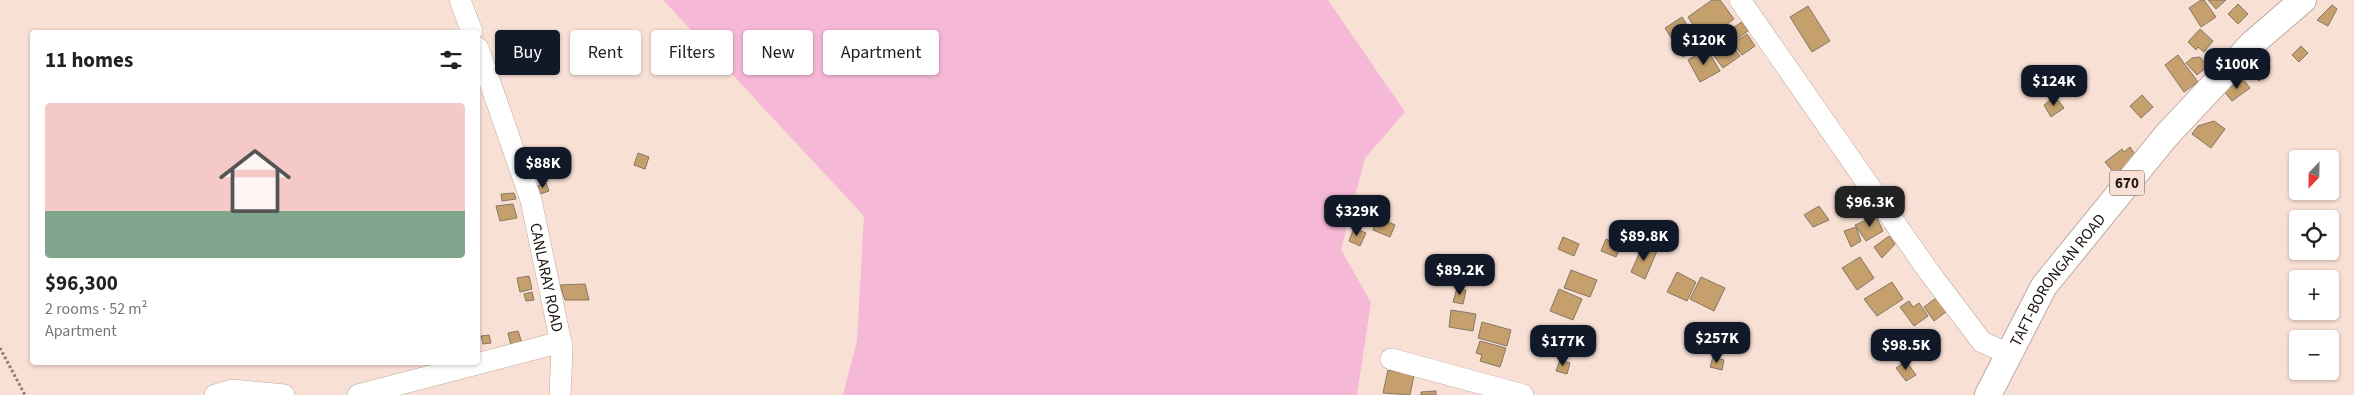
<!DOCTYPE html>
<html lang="en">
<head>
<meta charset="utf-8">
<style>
  body { margin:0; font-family:"Source Sans 3",sans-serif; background:#f6f6f6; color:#222; height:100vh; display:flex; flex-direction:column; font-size:19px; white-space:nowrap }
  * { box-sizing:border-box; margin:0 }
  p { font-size:16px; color:#767676 }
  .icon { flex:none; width:28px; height:28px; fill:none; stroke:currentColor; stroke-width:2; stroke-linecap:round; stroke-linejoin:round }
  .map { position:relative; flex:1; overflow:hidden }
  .sheet { position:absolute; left:30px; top:30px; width:450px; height:335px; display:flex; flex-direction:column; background:#fff; border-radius:5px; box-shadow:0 1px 4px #0004 }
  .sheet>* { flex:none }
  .top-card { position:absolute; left:495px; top:30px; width:475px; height:45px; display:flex; gap:10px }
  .needle { width:32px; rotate:202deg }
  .controls { position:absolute; left:2289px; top:150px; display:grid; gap:10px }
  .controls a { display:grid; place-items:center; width:50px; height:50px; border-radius:5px; background:#fff; box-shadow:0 1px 4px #0004; font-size:25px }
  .price { position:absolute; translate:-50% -42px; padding:0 11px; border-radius:10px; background:#111827; color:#fff; font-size:16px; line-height:32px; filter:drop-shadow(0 1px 2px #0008) }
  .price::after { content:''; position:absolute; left:50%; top:30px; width:15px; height:11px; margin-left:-8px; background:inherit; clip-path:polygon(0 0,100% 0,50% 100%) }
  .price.selected { background:#222; color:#fff }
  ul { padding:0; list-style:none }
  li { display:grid; align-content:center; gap:10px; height:265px; padding:0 15px }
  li+li { border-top:1px solid #e0e0e0 }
  li span { display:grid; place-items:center; height:155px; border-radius:5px; color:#555 }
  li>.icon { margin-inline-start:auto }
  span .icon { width:90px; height:90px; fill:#fffc; stroke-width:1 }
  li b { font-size:21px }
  h2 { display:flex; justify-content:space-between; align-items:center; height:60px; padding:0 15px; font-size:21px }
  .pill { padding:0 18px; border-radius:5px; background:#fff; box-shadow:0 1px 4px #0004; font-size:18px; line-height:45px }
  .pill.selected { background:#111827; color:#fff }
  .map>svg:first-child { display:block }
  .water { fill:#f6b8d7 }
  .building { fill:#c5a06d; stroke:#847766 }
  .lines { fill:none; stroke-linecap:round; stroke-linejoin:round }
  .minor-casing { stroke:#bfa89e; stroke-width:22 }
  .major-casing { stroke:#bfa89e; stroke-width:28 }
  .path { stroke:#8b7b73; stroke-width:3; stroke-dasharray:2.5 2.5; stroke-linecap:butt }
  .minor { stroke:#fff; stroke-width:21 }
  .major { stroke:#fff; stroke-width:26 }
  .labels { text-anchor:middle; stroke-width:4; stroke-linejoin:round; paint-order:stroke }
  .shield { fill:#f8e0d5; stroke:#5f524c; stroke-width:1 }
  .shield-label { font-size:15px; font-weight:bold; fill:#1d1511 }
  .street-label { font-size:16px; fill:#1d1511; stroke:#f8e0d5 }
</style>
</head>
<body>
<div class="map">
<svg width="2354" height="395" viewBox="0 0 2354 395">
  <rect width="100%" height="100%" fill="#f8e0d5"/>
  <!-- water -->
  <path class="water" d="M 663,0 L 1328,0 L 1405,112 L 1365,158 L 1341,250 L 1371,302 L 1357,395 L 843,395 L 857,341 L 864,216 Z"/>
  <!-- building -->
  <path class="building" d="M 1712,0 L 1720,0 L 1734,19 L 1704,41 L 1688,17 Z
    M 2201,0 L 2204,0 L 2216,17 L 2201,27 L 2189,8 Z
    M 2208,0 L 2226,0 L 2216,9 Z
    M 2238,4 L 2248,14 L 2238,24 L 2228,14 Z
    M 2332,5 L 2337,9 L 2328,26 L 2317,20 Z
    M 1808,6 L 1830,41 L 1812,52 L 1790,17 Z
    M 1682,17 L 1700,46 L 1683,57 L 1665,28 Z
    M 1742,22 L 1748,31 L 1732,42 L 1725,33 Z
    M 2200,29 L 2213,41 L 2204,52 L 2198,47 L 2196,50 L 2188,42 Z
    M 685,32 L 699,50 L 684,57 L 677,51 L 677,44 L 682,42 L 679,38 Z
    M 1747,34 L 1755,46 L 1742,55 L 1733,43 Z
    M 1725,36 L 1740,56 L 1723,68 L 1708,48 Z
    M 2301,46 L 2308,53 L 2299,62 L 2292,55 Z
    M 1707,49 L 1720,71 L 1700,82 L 1688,60 Z
    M 2178,55 L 2198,82 L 2184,92 L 2165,65 Z
    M 2200,57 L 2208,66 L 2197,75 L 2186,63 L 2192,58 Z
    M 2263,62 L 2270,70 L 2259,81 L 2251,74 Z
    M 2242,78 L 2250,88 L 2232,101 L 2224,91 Z
    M 2142,95 L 2153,107 L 2141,118 L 2130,106 Z
    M 2055,96 L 2064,108 L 2051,117 L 2044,105 Z
    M 2214,121 L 2225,129 L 2211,148 L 2192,134 L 2198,126 Z
    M 2130,147 L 2137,157 L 2115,174 L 2105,162 L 2122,149 L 2124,152 Z
    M 638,153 L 649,157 L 645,169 L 634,165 Z
    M 546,183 L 549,191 L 540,194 L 537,186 Z
    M 514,193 L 516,199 L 502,201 L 501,194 Z
    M 513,204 L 517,218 L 500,221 L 496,206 Z
    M 1819,206 L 1829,220 L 1813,227 L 1804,215 Z
    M 1876,216 L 1883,231 L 1866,241 L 1855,225 Z
    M 1378,217 L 1395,225 L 1390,237 L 1373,230 Z
    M 1856,227 L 1861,241 L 1851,247 L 1844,231 Z
    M 1354,228 L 1366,233 L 1360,246 L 1349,241 Z
    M 1889,236 L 1895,244 L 1882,258 L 1874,247 Z
    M 1563,237 L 1579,244 L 1574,256 L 1558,249 Z
    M 1606,239 L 1621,246 L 1616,257 L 1601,251 Z
    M 1643,245 L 1657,251 L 1645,279 L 1631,272 Z
    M 1860,257 L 1874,278 L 1857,290 L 1842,268 Z
    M 1571,270 L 1597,280 L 1590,297 L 1564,288 Z
    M 1677,272 L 1696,282 L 1687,301 L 1667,292 Z
    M 529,276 L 532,289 L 520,292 L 517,278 Z
    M 1701,277 L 1725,288 L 1714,311 L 1690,299 Z
    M 1892,282 L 1903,299 L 1877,316 L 1864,299 Z
    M 585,284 L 589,300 L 565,300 L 560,285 Z
    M 1457,288 L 1466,290 L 1463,304 L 1453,302 Z
    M 1559,289 L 1582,299 L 1573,320 L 1550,311 Z
    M 532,292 L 534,300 L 526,301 L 524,294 Z
    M 1941,294 L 1951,308 L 1934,321 L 1924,307 Z
    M 1909,301 L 1913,307 L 1919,303 L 1928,316 L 1914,326 L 1900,307 Z
    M 1451,310 L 1476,314 L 1473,331 L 1449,327 Z
    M 1482,322 L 1511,330 L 1507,346 L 1478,338 Z
    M 518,331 L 522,343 L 511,346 L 508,333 Z
    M 489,335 L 491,343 L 483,344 L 481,336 Z
    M 1480,341 L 1506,348 L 1500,367 L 1480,361 L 1482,355 L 1476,353 Z
    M 1713,357 L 1724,360 L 1722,370 L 1710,367 Z
    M 1560,360 L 1570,363 L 1567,374 L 1556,371 Z
    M 1906,361 L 1916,375 L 1906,381 L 1896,368 Z
    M 1388,370 L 1414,375 L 1410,395 L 1383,393 Z
    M 1436,391 L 1436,395 L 1421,395 L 1421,392 Z"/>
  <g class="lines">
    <!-- minor casing -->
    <g class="minor-casing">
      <g id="minor">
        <path d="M 460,0 L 472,32"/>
        <path d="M 1740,0 L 1929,272 L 1982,342 L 2009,354"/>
        <path id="s1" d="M 478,48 L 531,200 L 562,348 L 560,395"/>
        <path d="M 1391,359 L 1523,395"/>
        <path d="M 215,395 L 232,390 L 284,395"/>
        <path d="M 358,395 L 561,342"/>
      </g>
    </g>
    <!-- major casing -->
    <g class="major-casing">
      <g id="major">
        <path id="s2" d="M 1988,395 L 2044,286 L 2166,136 L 2253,43 L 2303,0"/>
      </g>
    </g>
    <!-- path -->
    <path class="path" d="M 0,348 L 25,395"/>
    <!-- minor -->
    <use href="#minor" class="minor"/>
    <!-- major -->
    <use href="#major" class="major"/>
  </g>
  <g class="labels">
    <!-- shield labels -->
    <rect class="shield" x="2109.5" y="170.5" width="35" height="25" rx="4"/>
    <g class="shield-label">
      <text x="2127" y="188">670</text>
    </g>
    <!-- street labels -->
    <g class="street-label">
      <text dy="6" stroke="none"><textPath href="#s1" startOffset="240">CANLARAY ROAD</textPath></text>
      <text dy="6" stroke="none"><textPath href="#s2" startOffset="135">TAFT-BORONGAN ROAD</textPath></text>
    </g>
  </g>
</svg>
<div class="controls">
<a><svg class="needle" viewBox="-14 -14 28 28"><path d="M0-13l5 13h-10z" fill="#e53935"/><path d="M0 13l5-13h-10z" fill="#767676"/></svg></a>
<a><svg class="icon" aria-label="locate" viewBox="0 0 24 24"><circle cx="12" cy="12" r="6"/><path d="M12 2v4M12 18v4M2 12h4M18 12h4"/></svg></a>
<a>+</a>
<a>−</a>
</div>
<b class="price" style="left:1704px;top:66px">$120K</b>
<b class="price" style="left:2237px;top:90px">$100K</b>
<b class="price" style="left:2054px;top:107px">$124K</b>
<b class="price" style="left:543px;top:189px">$88K</b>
<b class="price selected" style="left:1870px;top:228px">$96.3K</b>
<b class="price" style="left:1357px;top:237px">$329K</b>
<b class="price" style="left:1644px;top:262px">$89.8K</b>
<b class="price" style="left:1460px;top:296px">$89.2K</b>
<b class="price" style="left:1717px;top:364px">$257K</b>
<b class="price" style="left:1563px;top:367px">$177K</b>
<b class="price" style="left:1906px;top:371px">$98.5K</b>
<div class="top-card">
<a class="pill selected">Buy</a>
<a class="pill">Rent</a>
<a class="pill">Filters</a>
<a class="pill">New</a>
<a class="pill">Apartment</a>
</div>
<section class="sheet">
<h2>11 homes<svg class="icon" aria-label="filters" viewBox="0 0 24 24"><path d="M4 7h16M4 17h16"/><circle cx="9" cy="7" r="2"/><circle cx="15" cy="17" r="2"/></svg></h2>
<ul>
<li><span style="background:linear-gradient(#f6c9c9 70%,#7fa58c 0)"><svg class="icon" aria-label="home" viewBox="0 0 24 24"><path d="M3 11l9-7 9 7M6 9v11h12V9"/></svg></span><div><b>$96,300</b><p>2 rooms · 52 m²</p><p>Apartment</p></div></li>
</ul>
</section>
</div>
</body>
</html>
